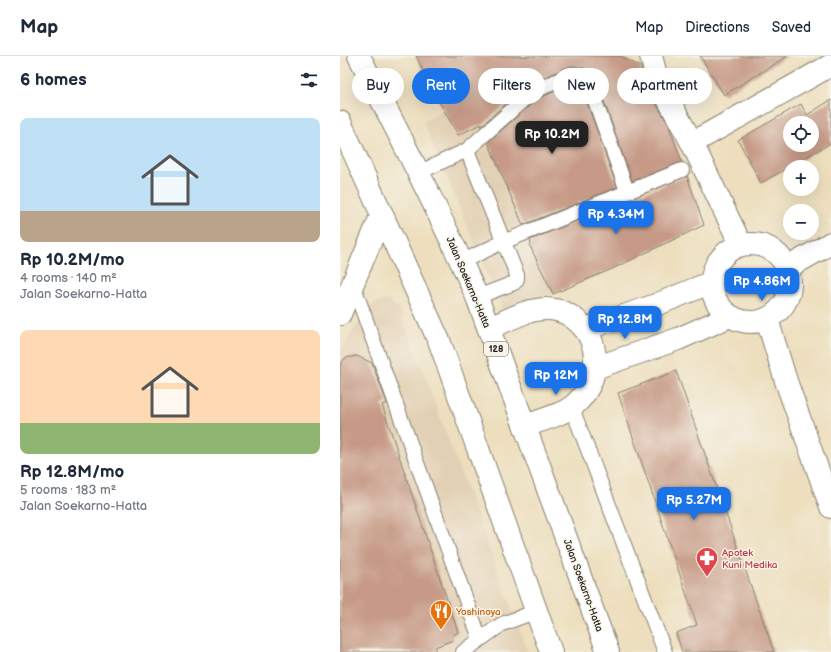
<!DOCTYPE html>
<html lang="en">
<head>
<meta charset="utf-8">
<style>
  body { margin:0; font-family:"Balsamiq Sans",sans-serif; background:#f2f2f3; color:#1f2937; height:100vh; display:flex; flex-direction:column; font-size:15px; white-space:nowrap }
  * { box-sizing:border-box; margin:0 }
  p { font-size:13px; color:#747a83 }
  .icon { flex:none; width:22px; height:22px; fill:none; stroke:currentColor; stroke-width:2; stroke-linecap:round; stroke-linejoin:round }
  .map { position:relative; flex:1; overflow:hidden }
  .sheet { display:flex; flex-direction:column; background:#fff; width:340px }
  .sheet>* { flex:none }
  .guide { position:absolute; left:12px; top:12px; width:380px; height:36px; display:flex; gap:8px }
  .tools { position:absolute; left:443px; top:60px; display:grid; gap:8px }
  .tools a { display:grid; place-items:center; width:36px; height:36px; border-radius:50%; background:#fff; box-shadow:0 4px 16px #0002; font-size:20px }
  .price { position:absolute; translate:-50% -34px; padding:0 9px; border-radius:8px; background:#1a73e8; color:#fff; font-size:13px; line-height:26px; filter:drop-shadow(0 1px 2px #0008) }
  .price::after { content:''; position:absolute; left:50%; top:24px; width:12px; height:9px; margin-left:-6px; background:inherit; clip-path:polygon(0 0,100% 0,50% 100%) }
  .price.on { background:#222; color:#fff }
  ul { padding:0; list-style:none }
  li { display:grid; align-content:center; gap:8px; height:212px; padding:0 20px }
  li span { display:grid; place-items:center; height:124px; border-radius:8px; color:#555 }
  li>.icon { margin-inline-start:auto }
  span .icon { width:72px; height:72px; fill:#fffc; stroke-width:1 }
  li b { font-size:17px }
  h2 { display:flex; justify-content:space-between; align-items:center; height:48px; padding:0 20px; font-size:17px }
  .tag { padding:0 14px; border-radius:18px; background:#fff; box-shadow:0 4px 16px #0002; font-size:14px; line-height:36px }
  .tag.on { background:#1a73e8; color:#fff }
  header { display:flex; align-items:center; gap:24px; box-sizing:border-box; height:56px; padding:0 20px; background:#fff; border-bottom:1px solid #e0e1e3 }
  header strong { font-size:19px }
  nav { display:flex; gap:22px; margin-inline-start:auto; font-size:14px }
  main { display:flex; flex:1; min-height:0 }
  .map>svg:first-child { display:block }
  .built { fill:#e2d0b4 }
  .building { fill:#c69a86; fill-rule:evenodd }
  .lines { fill:none; stroke-linecap:round; stroke-linejoin:round }
  .service-casing { stroke:#847e6d; stroke-width:16 }
  .minor-casing { stroke:#847e6d; stroke-width:24 }
  .primary-casing { stroke:#847e6d; stroke-width:24 }
  .service { stroke:#fff; stroke-width:14 }
  .minor { stroke:#fff; stroke-width:22 }
  .primary { stroke:#fff; stroke-width:22 }
  .labels { text-anchor:middle; stroke-width:3; stroke-linejoin:round; paint-order:stroke }
  .shield { fill:#f7f3e8; stroke:#5e5c59; stroke-width:1 }
  .shield-label { font-size:9px; font-weight:bold; fill:#1c1c1c }
  .street-label { font-size:10px; fill:#1c1c1c; stroke:#f7f3e8 }
  .health-label { font-size:10px; fill:#be3a42; stroke:#f7f3e8; text-anchor:start }
  .food-label { font-size:10px; fill:#c56008; stroke:#f7f3e8; text-anchor:start }
</style>
</head>
<body>
<header>
<strong>Map</strong>
<nav><a>Map</a><a>Directions</a><a>Saved</a></nav>
</header>
<main>
<section class="sheet">
<h2>6 homes<svg class="icon" aria-label="filters" viewBox="0 0 24 24"><path d="M4 7h16M4 17h16"/><circle cx="9" cy="7" r="2"/><circle cx="15" cy="17" r="2"/></svg></h2>
<ul>
<li><span style="background:linear-gradient(#bfe0f5 75%,#b9a48a 0)"><svg class="icon" aria-label="home" viewBox="0 0 24 24"><path d="M3 11l9-7 9 7M6 9v11h12V9"/></svg></span><div><b>Rp 10.2M/mo</b><p>4 rooms · 140 m²</p><p>Jalan Soekarno-Hatta</p></div></li>
<li><span style="background:linear-gradient(#ffd9b3 75%,#8fb573 0)"><svg class="icon" aria-label="home" viewBox="0 0 24 24"><path d="M3 11l9-7 9 7M6 9v11h12V9"/></svg></span><div><b>Rp 12.8M/mo</b><p>5 rooms · 183 m²</p><p>Jalan Soekarno-Hatta</p></div></li>
</ul>
</section>
<div class="map">
<svg width="491" height="596" viewBox="0 0 491 596">
  <rect width="100%" height="100%" fill="#f7f3e8"/>
  <filter id="ink" filterUnits="userSpaceOnUse"><feTurbulence type="fractalNoise" baseFrequency=".025" numOctaves="2"/><feDisplacementMap in="SourceGraphic" scale="8" xChannelSelector="R" yChannelSelector="G"/><feConvolveMatrix kernelMatrix="1 2 1 2 8 2 1 2 1" color-interpolation-filters="sRGB"/></filter>
  <filter id="wash" filterUnits="userSpaceOnUse"><feTurbulence type="fractalNoise" baseFrequency=".012" numOctaves="4" result="noise"/><feDisplacementMap in="SourceGraphic" scale="16" xChannelSelector="R" yChannelSelector="G"/><feGaussianBlur stdDeviation="0.9" result="paint"/><feColorMatrix in="noise" values="0 0 0 0 0 0 0 0 0 0 0 0 0 0 0 0 0 1.4 0 .05"/><feComposite in="paint" operator="in"/></filter>
  <g filter="url(#wash)">
    <rect width="100%" height="100%" fill="#eddfbe"/>
    <!-- built -->
    <path class="built" d="M 171,0 L 280,0 L 301,11 L 303,34 L 322,53 L 364,169 L 273,212 L 164,257 L 83,66 L 103,53 Z
      M 42,244 L 49,245 L 59,252 L 188,596 L 0,596 L 0,293 L 31,250 Z"/>
    <g id="blocks">
      <!-- building -->
      <path class="building" d="M 76,0 L 280,0 L 301,11 L 303,34 L 316,47 L 329,70 L 342,106 L 292,125 L 256,22 L 249,14 L 235,10 L 230,10 L 188,28 L 141,70 L 141,68 L 118,79 L 89,28 Z
        M 360,0 L 448,0 L 384,39 Z
        M 234,27 L 241,30 L 277,131 L 183,169 L 148,86 L 197,43 Z
        M 491,44 L 491,87 L 421,127 L 398,84 L 461,48 L 467,59 ZM 450,67 L 472,67 L 472,89 L 450,89 Z
        M 347,120 L 364,169 L 272,213 L 213,238 L 190,190 L 191,188 L 190,184 Z
        M 17,300 L 32,307 L 47,347 L 42,349 L 118,576 L 112,580 L 113,584 L 95,591 L 96,596 L 0,596 L 0,309 L 5,302 Z
        M 336,315 L 434,596 L 342,596 L 336,577 L 357,569 L 278,337 Z"/>
    </g>
  </g>
  <g filter="url(#ink)">
    <use href="#blocks" fill-opacity="0" stroke="#847e6d" stroke-width="1"/>
    <g class="lines">
      <!-- service casing -->
      <g class="service-casing">
        <path id="service" d="M 127,94 L 177,219 L 177,223 L 174,227 L 137,241
          M 78,117 L 127,94 L 192,36 L 233,18 L 243,20 L 248,25 L 287,135
          M 121,206 L 163,186 L 342,114
          M 13,228 L 140,583
          M 232,352 L 325,596
          M 123,596 L 162,568 L 197,555"/>
      </g>
      <!-- minor casing -->
      <g class="minor-casing">
        <path id="minor" d="M 311,0 L 317,23 L 352,87 L 401,189
          M 352,87 L 491,9
          M372 227a39 39 0 1 1 78 0a39 39 0 1 1-78 0Z
          M 447,212 L 491,187
          M 0,258 L 42,158
          M 427,263 L 446,325 L 491,451
          M 149,272 C 167,265 186,253 206,253 C 215,253 225,256 232,261 C 264,283 261,327 233,350 C 226,357 196,366 185,370
          M 246,273 L 313,250 L 372,226
          M 255,312 L 338,283 L 390,260"/>
      </g>
      <!-- primary casing -->
      <g class="primary-casing">
        <path id="primary" d="M 19,0 C 60,80 101,159 137,241 L 268,596
          M 0,66 L 100,287 L 211,596"/>
      </g>
      <!-- service -->
      <use href="#service" class="service"/>
      <!-- minor -->
      <use href="#minor" class="minor"/>
      <!-- primary -->
      <use href="#primary" class="primary"/>
    </g>
  </g>
  <!-- icons -->
  <defs>
    <g id="pharmacy-pin" transform="scale(1.15)"><path d="M0 17L-7.5 6A9.5 9.5 0 1 1 7.5 6Z" fill="#e0444e" stroke="#f7f3e8"/><path d="M-2-6h4v4h4v4h-4v4h-4v-4h-4v-4h4Z" fill="#fff"/></g>
    <g id="restaurant-pin" transform="scale(1.15)"><path d="M0 17L-7.5 6A9.5 9.5 0 1 1 7.5 6Z" fill="#e8710a" stroke="#f7f3e8"/><path d="M-5-6h1v4h1v-4h1v4h1v-4h1v5L-1.5 .5V6h-2V.5L-5-1ZM5-6V6H3V1.5H1.5Q1.5-4 5-6Z" fill="#fff"/></g>
  </defs>
  <g fill-rule="evenodd">
    <use href="#pharmacy-pin" x="367" y="502"/>
    <use href="#restaurant-pin" x="101" y="555"/>
  </g>
  <g class="labels">
    <!-- shield labels -->
    <rect class="shield" x="144" y="286" width="24" height="14" rx="3"/>
    <g class="shield-label">
      <text x="156" y="296">128</text>
    </g>
    <!-- street labels -->
    <g class="street-label">
      <text transform="translate(129 226) rotate(67)" y="4">Jalan Soekarno-Hatta</text>
      <text transform="translate(244 529) rotate(70)" y="4">Jalan Soekarno-Hatta</text>
    </g>
    <!-- health labels -->
    <g class="health-label">
      <text x="382" y="500">Apotek<tspan x="382" dy="12">Kuni Medika</tspan></text>
    </g>
    <!-- food labels -->
    <g class="food-label">
      <text x="116" y="559">Yoshinoya</text>
    </g>
  </g>
</svg>
<div class="tools">
<a><svg class="icon" aria-label="locate" viewBox="0 0 24 24"><circle cx="12" cy="12" r="6"/><path d="M12 2v4M12 18v4M2 12h4M18 12h4"/></svg></a>
<a>+</a>
<a>−</a>
</div>
<b class="price on" style="left:212px;top:99px">Rp 10.2M</b>
<b class="price" style="left:276px;top:179px">Rp 4.34M</b>
<b class="price" style="left:422px;top:246px">Rp 4.86M</b>
<b class="price" style="left:285px;top:284px">Rp 12.8M</b>
<b class="price" style="left:216px;top:340px">Rp 12M</b>
<b class="price" style="left:354px;top:465px">Rp 5.27M</b>
<div class="guide">
<a class="tag">Buy</a>
<a class="tag on">Rent</a>
<a class="tag">Filters</a>
<a class="tag">New</a>
<a class="tag">Apartment</a>
</div>
</div>
</main>
</body>
</html>
